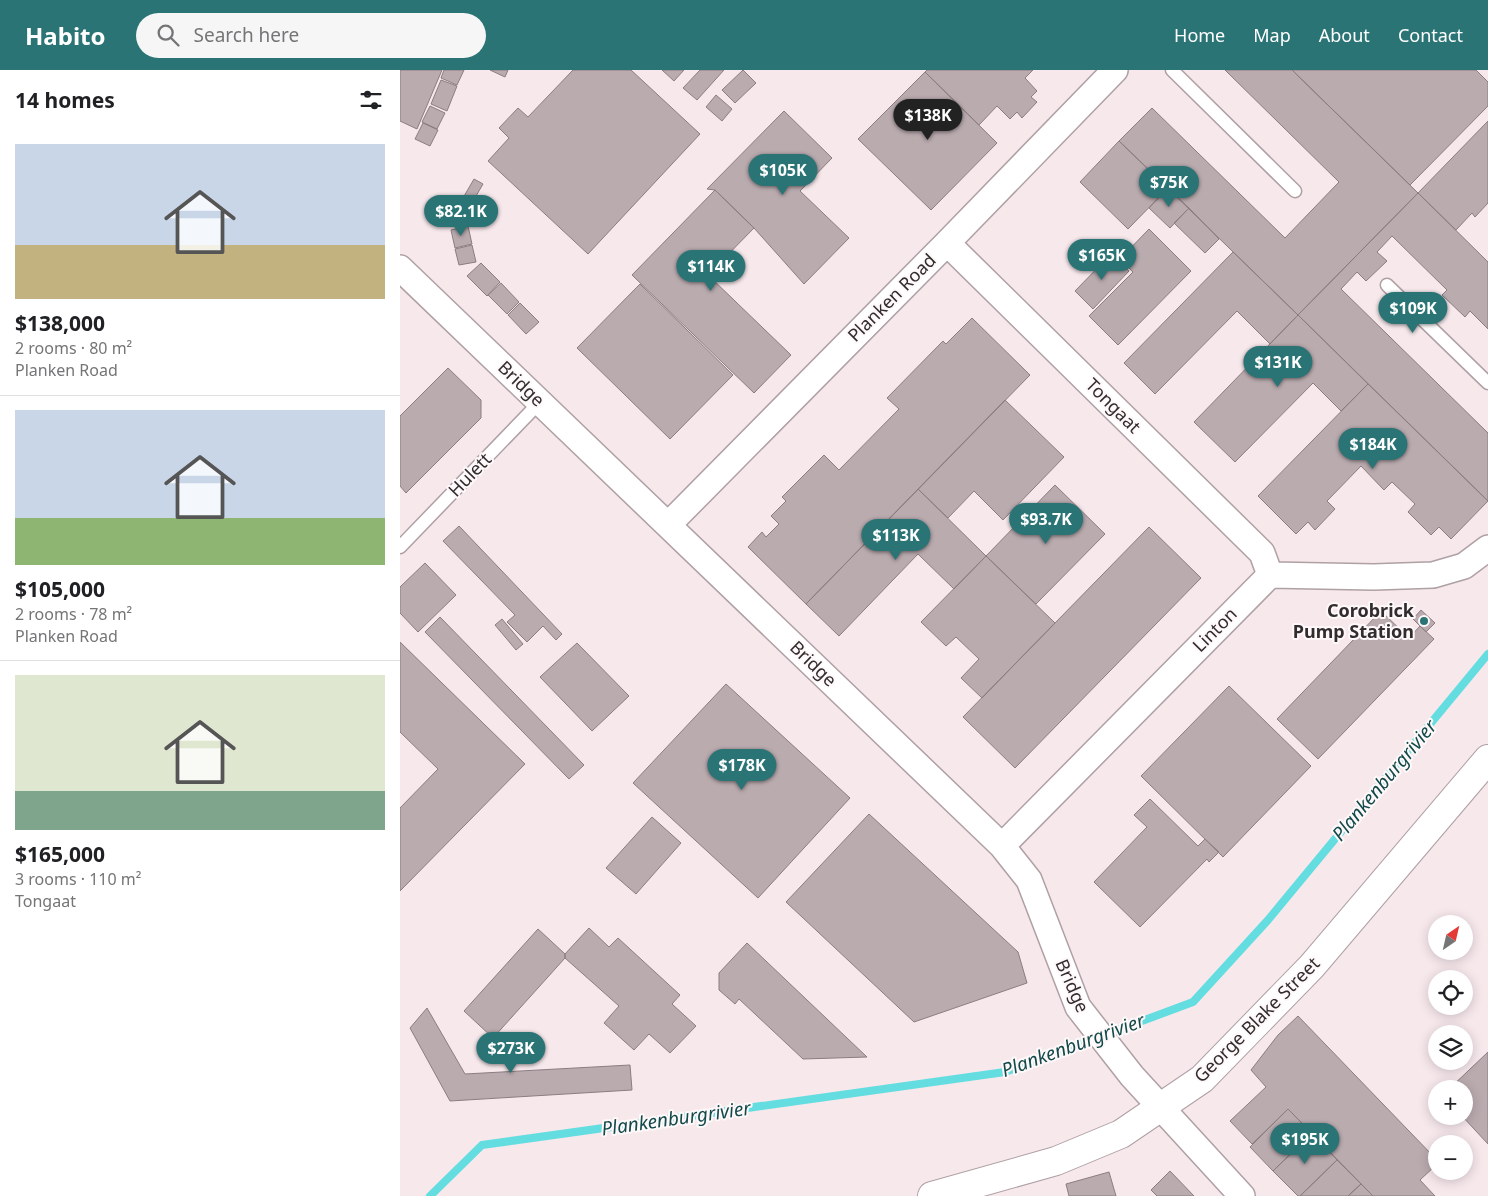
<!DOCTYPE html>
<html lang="en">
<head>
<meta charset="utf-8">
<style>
  body { margin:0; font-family:"Noto Sans",sans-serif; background:#f6f6f6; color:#202124; height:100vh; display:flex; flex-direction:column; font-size:19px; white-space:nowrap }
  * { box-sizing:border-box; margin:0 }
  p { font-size:16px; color:#757577 }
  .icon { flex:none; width:28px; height:28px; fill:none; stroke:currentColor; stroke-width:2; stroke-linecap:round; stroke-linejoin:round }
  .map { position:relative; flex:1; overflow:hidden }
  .side { display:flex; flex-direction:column; background:#fff; width:400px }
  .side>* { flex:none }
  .needle { width:32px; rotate:34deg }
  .controls { position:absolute; left:1028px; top:845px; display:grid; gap:10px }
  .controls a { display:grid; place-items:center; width:45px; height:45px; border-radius:50%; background:#fff; box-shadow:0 2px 12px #0003; font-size:25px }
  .price { position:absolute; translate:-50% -42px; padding:0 11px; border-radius:18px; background:#2a7476; color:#fff; font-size:16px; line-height:32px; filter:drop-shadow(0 1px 2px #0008) }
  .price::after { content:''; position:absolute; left:50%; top:30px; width:15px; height:11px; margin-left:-8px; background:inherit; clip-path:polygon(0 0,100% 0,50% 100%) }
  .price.on { background:#222; color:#fff }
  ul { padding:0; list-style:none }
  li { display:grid; align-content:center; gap:10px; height:265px; padding:0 15px }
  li+li { border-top:1px solid #e0e0e0 }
  li span { display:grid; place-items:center; height:155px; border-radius:0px; color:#555 }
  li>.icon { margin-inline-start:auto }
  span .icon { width:90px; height:90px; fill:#fffc; stroke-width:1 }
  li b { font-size:21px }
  h2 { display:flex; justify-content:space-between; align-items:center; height:60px; padding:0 15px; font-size:21px }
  header { display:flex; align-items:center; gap:30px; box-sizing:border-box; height:70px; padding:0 25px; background:#2a7476; color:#fff }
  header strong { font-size:24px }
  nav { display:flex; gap:28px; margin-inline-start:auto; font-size:18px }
  .search { width:350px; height:45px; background:#f6f6f6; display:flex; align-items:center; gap:12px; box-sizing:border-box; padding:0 18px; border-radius:28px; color:#757577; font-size:19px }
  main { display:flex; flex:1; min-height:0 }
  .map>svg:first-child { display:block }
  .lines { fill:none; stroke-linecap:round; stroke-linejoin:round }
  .stream { stroke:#63dddf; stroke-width:8 }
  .building { fill:#baabaf; stroke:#8b7d81 }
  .lane-casing { stroke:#afa0a4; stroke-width:15 }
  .street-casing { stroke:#afa0a4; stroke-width:28 }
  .secondary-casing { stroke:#afa0a4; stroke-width:30 }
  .lane { stroke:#fff; stroke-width:12 }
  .street { stroke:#fff; stroke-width:25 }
  .secondary { stroke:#fff; stroke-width:28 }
  .poi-dot { fill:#2a7476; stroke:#fef8f9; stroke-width:2 }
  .labels { text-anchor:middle; stroke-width:4; stroke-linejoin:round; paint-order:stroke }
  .street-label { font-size:18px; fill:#312c2d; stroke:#fef8f9 }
  .poi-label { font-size:18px; font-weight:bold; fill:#312c2d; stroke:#fef8f9; text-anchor:end }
  .water-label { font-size:19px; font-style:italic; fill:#12494a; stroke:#fef8f9 }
</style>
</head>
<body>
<header>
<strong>Habito</strong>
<div class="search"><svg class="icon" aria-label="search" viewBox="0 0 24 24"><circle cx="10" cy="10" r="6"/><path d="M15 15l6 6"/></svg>Search here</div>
<nav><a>Home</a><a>Map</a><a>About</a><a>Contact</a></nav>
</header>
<main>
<section class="side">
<h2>14 homes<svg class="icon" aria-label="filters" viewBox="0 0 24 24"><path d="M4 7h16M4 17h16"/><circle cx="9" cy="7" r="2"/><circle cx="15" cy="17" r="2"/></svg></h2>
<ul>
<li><span style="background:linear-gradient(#c9d6e8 65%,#c2b280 0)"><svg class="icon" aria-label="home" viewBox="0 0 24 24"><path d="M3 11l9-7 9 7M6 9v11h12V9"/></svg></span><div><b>$138,000</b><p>2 rooms · 80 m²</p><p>Planken Road</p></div></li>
<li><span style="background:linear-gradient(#c9d6e8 70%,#8fb573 0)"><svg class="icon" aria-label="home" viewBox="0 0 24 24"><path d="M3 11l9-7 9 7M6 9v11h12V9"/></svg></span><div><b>$105,000</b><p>2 rooms · 78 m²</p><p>Planken Road</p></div></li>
<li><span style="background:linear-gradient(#dfe7d0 75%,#7fa58c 0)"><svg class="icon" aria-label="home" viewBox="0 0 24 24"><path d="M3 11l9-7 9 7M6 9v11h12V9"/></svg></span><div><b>$165,000</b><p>3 rooms · 110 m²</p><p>Tongaat</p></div></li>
</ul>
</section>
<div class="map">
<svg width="1088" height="1126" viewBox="0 0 1088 1126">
  <rect width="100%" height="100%" fill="#f7e8ec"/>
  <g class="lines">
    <!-- stream -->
    <path class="stream" d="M 30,1126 L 82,1075 L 605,1002 L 793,932 L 868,850 L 1088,584"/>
  </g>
  <!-- building -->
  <path class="building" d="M 0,0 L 42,0 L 17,59 L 0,51 Z
    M 44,0 L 64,0 L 57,15 L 41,8 Z
    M 90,0 L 108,0 L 105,7 Z
    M 173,0 L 231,0 L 300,64 L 188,184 L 88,91 L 109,68 L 99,58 L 118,38 L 128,47 Z
    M 262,0 L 284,0 L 274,11 Z
    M 300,0 L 324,0 L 297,30 L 283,18 Z
    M 343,0 L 356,13 L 335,33 L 322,20 Z
    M 527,0 L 633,0 L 625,8 L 637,21 L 631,27 L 637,32 L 622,48 L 617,42 L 610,49 L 597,36 L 579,55 L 525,2 Z
    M 825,0 L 892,0 L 1018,123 L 898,245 L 719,71 L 752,38 L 885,168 L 939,112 Z
    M 892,0 L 1076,0 L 1088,12 L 1088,36 L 1010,115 Z
    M 525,2 L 597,73 L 531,140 L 458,69 Z
    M 41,10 L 57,16 L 47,41 L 31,34 Z
    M 316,25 L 332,39 L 322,51 L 306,37 Z
    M 30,36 L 45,43 L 37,59 L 22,52 Z
    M 384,41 L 432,88 L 400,121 L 449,168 L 404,214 L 354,158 L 315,120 L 307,119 Z
    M 1088,51 L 1088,133 L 1075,147 L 1072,143 L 1056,160 L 1018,123 Z
    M 23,53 L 38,60 L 30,76 L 15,69 Z
    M 719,71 L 768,118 L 728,159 L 680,112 Z
    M 74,109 L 83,114 L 65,145 L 56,140 Z
    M 768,118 L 789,138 L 770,158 L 749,138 Z
    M 315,120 L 354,158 L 308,205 L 391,285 L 354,323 L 232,205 Z
    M 1018,123 L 1088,192 L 1088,259 L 1070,241 L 1065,247 L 1042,225 L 1047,220 L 992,166 L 977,182 L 987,191 L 966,211 L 957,202 L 941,219 L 1088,363 L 1088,431 L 898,245 Z
    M 789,138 L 819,169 L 805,183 L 774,153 Z
    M 68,156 L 72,174 L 55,178 L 51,160 Z
    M 749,159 L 791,201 L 718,275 L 689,246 L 733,202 L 720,189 Z
    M 72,175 L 76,192 L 59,195 L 55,179 Z
    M 833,182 L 898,245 L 870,274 L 837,241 L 755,324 L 724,293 Z
    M 711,184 L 729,201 L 693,239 L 675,221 Z
    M 81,193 L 100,212 L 87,226 L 67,206 Z
    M 101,213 L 119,232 L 107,244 L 88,225 Z
    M 240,214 L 333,305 L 270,369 L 177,278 Z
    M 120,233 L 139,252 L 126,264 L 108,245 Z
    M 898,245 L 968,314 L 941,341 L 913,313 L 835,392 L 794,352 Z
    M 572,248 L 630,305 L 406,534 L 348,477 L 362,462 L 366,467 L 379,454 L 371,446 L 386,431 L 382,427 L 424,385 L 439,400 L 499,339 L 487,328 L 543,271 L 546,274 Z
    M 48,298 L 81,330 L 81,348 L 6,423 L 0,416 L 0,346 Z
    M 968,314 L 1088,431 L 1051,469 L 1039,457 L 1031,465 L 1008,442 L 1015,434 L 992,412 L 984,420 L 961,396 L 927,431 L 935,439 L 915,460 L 908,452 L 896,464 L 858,426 Z
    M 605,330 L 664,387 L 603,450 L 574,421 L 548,448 L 518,419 Z
    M 655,415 L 705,464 L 636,534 L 586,486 Z
    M 518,419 L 586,486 L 554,519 L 518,484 L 439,566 L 406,534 Z
    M 59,456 L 162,564 L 156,570 L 143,556 L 127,572 L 107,552 L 115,545 L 43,471 Z
    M 749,457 L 801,508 L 615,698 L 563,647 Z
    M 586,486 L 655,553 L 582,628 L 561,608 L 579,589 L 556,567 L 546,576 L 521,552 Z
    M 25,493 L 56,525 L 18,562 L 0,543 L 0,517 Z
    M 1021,540 L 1035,553 L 1026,562 L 1013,549 Z
    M 981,541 L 1009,568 L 1020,556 L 1034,569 L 918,689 L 877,649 Z
    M 40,547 L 184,695 L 169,709 L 25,562 Z
    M 102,549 L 123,574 L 116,580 L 95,555 Z
    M 0,572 L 125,694 L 0,821 L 0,738 L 38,699 L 0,662 Z
    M 177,573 L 229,626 L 192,661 L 140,607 Z
    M 326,614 L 450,728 L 358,828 L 233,713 Z
    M 829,616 L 911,696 L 823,787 L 741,706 Z
    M 750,729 L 798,776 L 805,769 L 819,782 L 809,792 L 807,789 L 740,857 L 694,812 L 747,757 L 734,745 Z
    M 469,744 L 618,882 L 627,913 L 514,952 L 386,832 Z
    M 252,747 L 281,773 L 236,824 L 206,798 Z
    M 189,858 L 209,877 L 218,868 L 280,925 L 272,934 L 296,956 L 270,983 L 249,964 L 234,980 L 204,953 L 219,936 L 165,888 L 165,884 Z
    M 138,859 L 165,884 L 165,888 L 93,968 L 64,941 Z
    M 347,873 L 467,987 L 403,989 L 339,929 L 335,934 L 319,920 L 319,903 Z
    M 27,938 L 65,1004 L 230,995 L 232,1020 L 50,1031 L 10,958 Z
    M 898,946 L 1036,1089 L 1036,1095 L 1020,1110 L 1035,1126 L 973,1126 L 888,1039 L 852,1074 L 830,1051 L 866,1017 L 851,1000 L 878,965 Z
    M 1088,982 L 1088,1074 L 1062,1046 L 1064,1046 L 1064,1019 L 1049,1019 Z
    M 888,1039 L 912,1063 L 873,1101 L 850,1077 Z
    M 912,1063 L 937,1090 L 900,1126 L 898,1126 L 873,1101 Z
    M 937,1090 L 961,1114 L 948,1126 L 900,1126 Z
    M 770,1101 L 794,1126 L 757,1126 L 751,1120 Z
    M 709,1102 L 716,1126 L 669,1126 L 666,1114 Z
    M 961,1114 L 973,1126 L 948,1126 Z"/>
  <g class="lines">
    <!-- lane casing -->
    <g class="lane-casing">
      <path id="lane" d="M 772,0 L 895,121
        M 987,215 L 1088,313
        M 0,477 L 140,332"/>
    </g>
    <!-- street casing -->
    <g class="street-casing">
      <path id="street" d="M 547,173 L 862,483 L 870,505
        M 0,198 L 602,776 L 629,810 L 678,937 L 732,1006 L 842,1126
        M 268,455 L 547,173 L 715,0
        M 602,776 L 870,505 L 974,507 L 1033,505 L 1064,496 L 1088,478"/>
    </g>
    <!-- secondary casing -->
    <g class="secondary-casing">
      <path id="secondary" d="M 532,1126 L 656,1091 L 721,1064 L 802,1009 L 912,896 L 1088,689"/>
    </g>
    <!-- lane -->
    <use href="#lane" class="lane"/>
    <!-- street -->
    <use href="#street" class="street"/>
    <!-- secondary -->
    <use href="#secondary" class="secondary"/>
  </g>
  <!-- markers -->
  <circle class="poi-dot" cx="1024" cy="551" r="5"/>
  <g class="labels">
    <!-- street labels -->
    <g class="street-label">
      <text transform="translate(492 228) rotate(-45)" y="6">Planken Road</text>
      <text transform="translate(121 314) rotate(44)" y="6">Bridge</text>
      <text transform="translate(713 336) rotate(45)" y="6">Tongaat</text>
      <text transform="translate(70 405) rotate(-46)" y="6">Hulett</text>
      <text transform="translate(815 560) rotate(-45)" y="6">Linton</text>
      <text transform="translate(413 594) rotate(44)" y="6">Bridge</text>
      <text transform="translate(672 916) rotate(66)" y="6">Bridge</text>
      <text transform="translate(857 950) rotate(-45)" y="6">George Blake Street</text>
    </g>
    <!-- poi labels -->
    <g class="poi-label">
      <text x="1014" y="547">Corobrick<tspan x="1014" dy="21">Pump Station</tspan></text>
    </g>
    <!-- water labels -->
    <g class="water-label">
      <text transform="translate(984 710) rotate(-50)" y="7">Plankenburgrivier</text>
      <text transform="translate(673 975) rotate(-20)" y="7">Plankenburgrivier</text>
      <text transform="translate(276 1048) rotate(-8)" y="7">Plankenburgrivier</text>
    </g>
  </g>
</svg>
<div class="controls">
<a><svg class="needle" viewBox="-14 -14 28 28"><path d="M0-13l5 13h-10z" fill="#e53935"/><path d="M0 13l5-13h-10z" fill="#757577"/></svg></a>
<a><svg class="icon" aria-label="locate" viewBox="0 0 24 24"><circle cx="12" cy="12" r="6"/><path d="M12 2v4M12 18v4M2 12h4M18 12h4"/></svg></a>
<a><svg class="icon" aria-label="layers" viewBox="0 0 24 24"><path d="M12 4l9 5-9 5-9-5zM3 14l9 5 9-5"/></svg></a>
<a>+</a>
<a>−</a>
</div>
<b class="price on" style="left:528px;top:71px">$138K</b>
<b class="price" style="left:383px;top:126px">$105K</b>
<b class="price" style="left:769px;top:138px">$75K</b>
<b class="price" style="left:61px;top:167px">$82.1K</b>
<b class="price" style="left:702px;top:211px">$165K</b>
<b class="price" style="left:311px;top:222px">$114K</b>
<b class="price" style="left:1013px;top:264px">$109K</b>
<b class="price" style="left:878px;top:318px">$131K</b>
<b class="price" style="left:973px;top:400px">$184K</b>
<b class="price" style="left:646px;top:475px">$93.7K</b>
<b class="price" style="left:496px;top:491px">$113K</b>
<b class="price" style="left:342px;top:721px">$178K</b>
<b class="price" style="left:111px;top:1004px">$273K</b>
<b class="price" style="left:905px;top:1095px">$195K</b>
</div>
</main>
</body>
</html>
